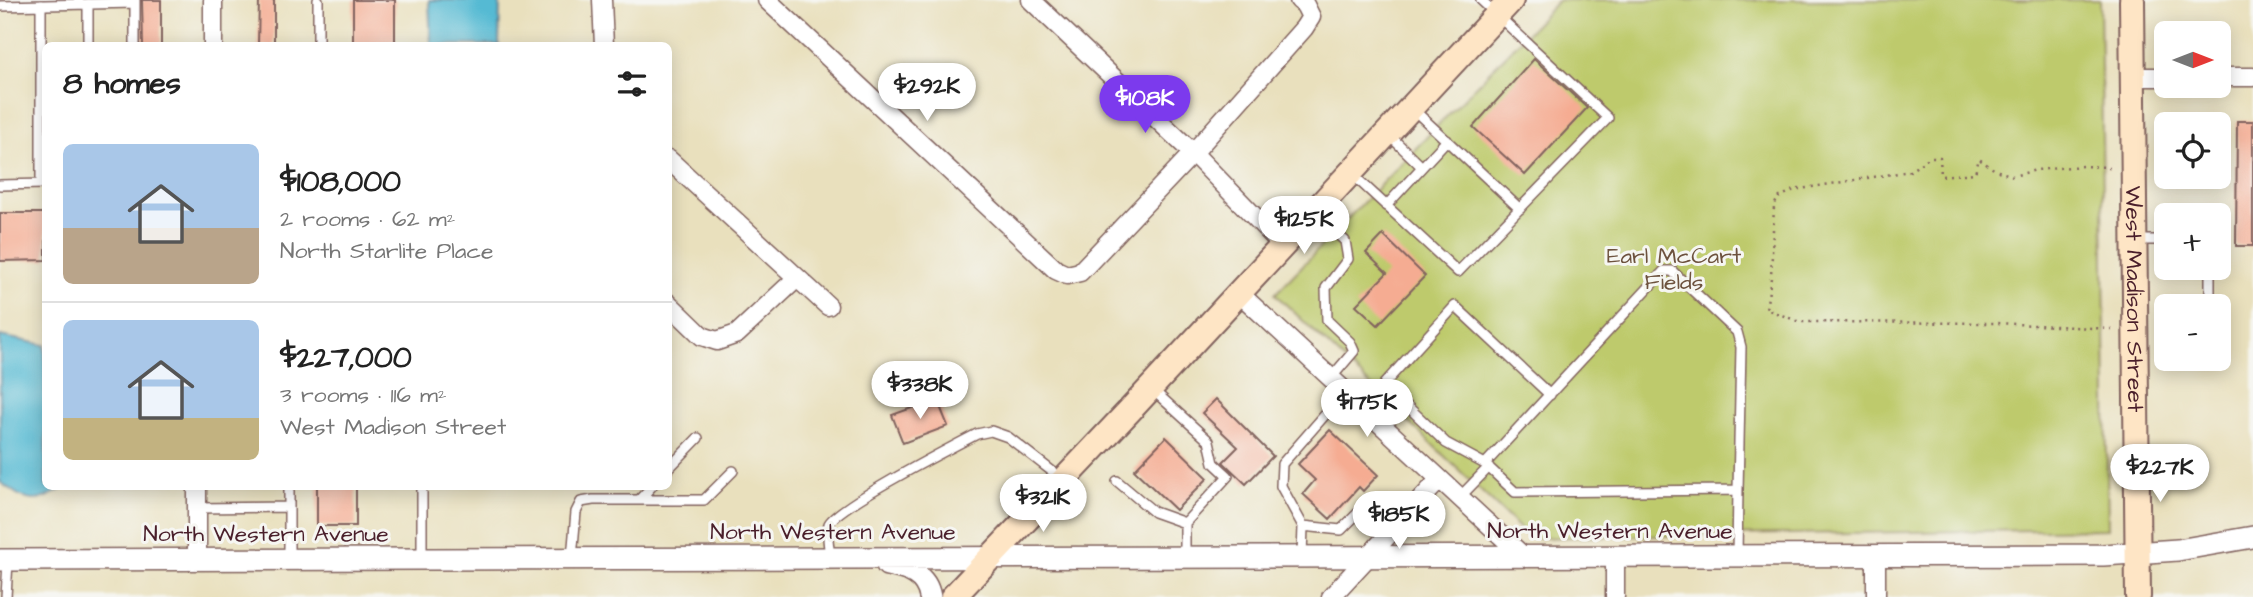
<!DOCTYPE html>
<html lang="en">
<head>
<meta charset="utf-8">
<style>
  body { margin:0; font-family:"Architects Daughter",sans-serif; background:#f2f2f2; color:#222; height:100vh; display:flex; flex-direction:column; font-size:26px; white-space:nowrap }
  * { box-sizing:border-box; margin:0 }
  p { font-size:23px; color:#767676 }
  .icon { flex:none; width:38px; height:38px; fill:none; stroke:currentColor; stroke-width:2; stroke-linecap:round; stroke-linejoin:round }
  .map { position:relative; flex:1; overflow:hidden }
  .side { position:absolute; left:42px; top:42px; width:630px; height:448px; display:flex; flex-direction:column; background:#fff; border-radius:10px; box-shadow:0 4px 18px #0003 }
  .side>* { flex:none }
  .needle { width:46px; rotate:90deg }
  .controls { position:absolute; left:2154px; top:21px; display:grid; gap:14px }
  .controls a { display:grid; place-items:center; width:77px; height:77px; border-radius:10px; background:#fff; box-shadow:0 4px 18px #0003; font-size:35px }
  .price { position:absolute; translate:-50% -60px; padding:0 16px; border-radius:24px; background:#fff; color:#222; font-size:23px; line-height:46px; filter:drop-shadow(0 2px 4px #0008) }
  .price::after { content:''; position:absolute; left:50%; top:42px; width:21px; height:16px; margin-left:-10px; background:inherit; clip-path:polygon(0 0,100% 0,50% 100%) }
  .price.selected { background:#7c3aed; color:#fff }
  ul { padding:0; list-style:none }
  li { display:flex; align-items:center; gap:21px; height:175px; padding:0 21px }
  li+li { border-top:2px solid #e0e0e0 }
  li span { display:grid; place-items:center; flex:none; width:196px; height:140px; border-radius:10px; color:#555 }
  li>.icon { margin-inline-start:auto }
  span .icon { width:84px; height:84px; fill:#fffc; stroke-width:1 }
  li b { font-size:30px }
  h2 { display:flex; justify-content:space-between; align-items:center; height:84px; padding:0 21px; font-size:30px }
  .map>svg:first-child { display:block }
  .green { fill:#beca6c; stroke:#84744c; stroke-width:2 }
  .water { fill:#55bad3; stroke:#506c7f; stroke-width:2 }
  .building { fill:#f5ac92 }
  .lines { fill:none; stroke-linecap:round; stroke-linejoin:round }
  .service-casing { stroke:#82635e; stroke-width:12 }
  .minor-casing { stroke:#82635e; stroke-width:21 }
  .tertiary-casing { stroke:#82635e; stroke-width:24 }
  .secondary-casing { stroke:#82635e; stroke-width:28 }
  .path { stroke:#82635e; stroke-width:2.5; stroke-dasharray:2 5; stroke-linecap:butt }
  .service { stroke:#fff; stroke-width:9 }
  .minor { stroke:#fff; stroke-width:18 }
  .tertiary { stroke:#fff; stroke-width:21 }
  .secondary { stroke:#fee5c5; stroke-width:24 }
  .labels { text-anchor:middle; stroke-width:6; stroke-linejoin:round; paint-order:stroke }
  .park-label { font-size:23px; fill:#6d523e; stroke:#f6f6f2 }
  .street-label { font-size:23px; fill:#4a1f2b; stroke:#f6f6f2 }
</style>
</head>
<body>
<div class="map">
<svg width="2253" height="597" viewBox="0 0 2253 597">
  <rect width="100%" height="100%" fill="#f6f6f2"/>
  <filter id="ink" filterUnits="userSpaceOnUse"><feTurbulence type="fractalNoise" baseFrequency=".0143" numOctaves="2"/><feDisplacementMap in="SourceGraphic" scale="14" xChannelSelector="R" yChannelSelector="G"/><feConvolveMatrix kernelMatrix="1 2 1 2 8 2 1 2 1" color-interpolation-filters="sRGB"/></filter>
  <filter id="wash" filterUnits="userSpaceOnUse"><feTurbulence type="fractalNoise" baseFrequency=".00686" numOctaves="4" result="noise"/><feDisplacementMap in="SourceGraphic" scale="28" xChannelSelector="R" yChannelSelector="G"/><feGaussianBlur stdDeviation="1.57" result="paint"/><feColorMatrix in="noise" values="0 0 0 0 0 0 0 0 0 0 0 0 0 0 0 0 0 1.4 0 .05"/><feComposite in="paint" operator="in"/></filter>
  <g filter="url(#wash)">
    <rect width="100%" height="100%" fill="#e9e0bd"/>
    <!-- green -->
    <path class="green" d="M 1559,0 L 2100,0 L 2108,529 L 1530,538 L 1275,294 Z"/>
    <!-- water -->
    <path class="water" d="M 429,0 L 500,0 L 499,45 L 431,45 Z
      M 0,336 L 45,345 L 46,486 L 65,487 C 33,506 30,504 0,482 Z"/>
    <g id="blocks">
      <!-- building -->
      <path class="building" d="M 142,0 L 161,0 L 161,46 L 143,46 Z
        M 259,0 L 274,0 L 274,46 L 258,46 Z
        M 353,0 L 395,0 L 395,46 L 353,46 Z
        M 1534,59 L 1587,108 L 1525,175 L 1473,127 Z
        M 2237,121 L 2253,121 L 2253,246 L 2236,246 Z
        M 0,213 L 46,213 L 46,260 L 0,261 Z
        M 1383,235 L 1425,276 L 1378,325 L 1356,305 L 1387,273 L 1366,253 Z
        M 937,399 L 948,426 L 903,443 L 892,415 Z
        M 1216,399 L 1273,456 L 1246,484 L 1223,462 L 1238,447 L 1202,413 Z
        M 1330,430 L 1378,475 L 1363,491 L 1359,487 L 1330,519 L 1303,494 L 1315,480 L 1298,464 Z
        M 1166,437 L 1208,478 L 1176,510 L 1134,470 Z
        M 317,486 L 356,486 L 356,526 L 317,526 Z"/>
    </g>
  </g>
  <g filter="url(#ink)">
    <use href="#blocks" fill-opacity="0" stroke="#82635e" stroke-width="2"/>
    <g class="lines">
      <!-- service casing -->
      <g class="service-casing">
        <path id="service" d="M 135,0 L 135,46
          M 318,0 L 318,46
          M 0,6 L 135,3
          M 88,46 L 88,4
          M 1414,110 L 1520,209
          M 1388,134 L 1422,167
          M 1352,174 L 1458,272 L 1608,118 L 1481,0
          M 41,184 L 41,5
          M 0,185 L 44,184
          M 1386,206 L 1447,140
          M 1315,214 L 1345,241 L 1348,259 L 1326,288 L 1327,320 L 1350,342 L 1354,351 L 1331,378
          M 2137,240 L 2166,240
          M 2210,268 L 2210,306
          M 1153,390 L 1209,441 L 1214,463 L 1228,476 L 1185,523 L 1185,557
          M 1485,464 L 1446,443 L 1384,384 L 1455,306 L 1550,395
          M 668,469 L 698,438
          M 1117,481 L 1154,512 L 1185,523
          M 289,486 L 289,559
          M 422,486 L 422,559
          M 1459,498 L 1489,467
          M 639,500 L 652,486
          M 197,508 L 289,507
          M 1303,526 L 1341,530 L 1362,509 L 1388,535
          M 1737,555 L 1738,490 L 1515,492 L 1485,464 L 1664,271 L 1672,271 L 1737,332 L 1741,347 L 1738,490
          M 1302,556 L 1303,526 L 1281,486 L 1282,464 L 1345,392
          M 830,557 C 829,547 826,533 829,524 C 835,507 954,446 977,434 L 991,431 L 1008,437 L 1062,479
          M 572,558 L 576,512 L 581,502 L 593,500 L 704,500 L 733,471
          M 6,597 L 8,561"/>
      </g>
      <!-- minor casing -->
      <g class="minor-casing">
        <path id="minor" d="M 602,0 L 604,46
          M 767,0 L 1056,270 L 1067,275 L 1080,272 L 1193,153 L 1304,28 L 1311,17 L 1305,5 L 1299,0
          M 1031,0 L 1193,153 L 1283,246
          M 213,46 L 213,0
          M 2133,77 L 2166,77
          M 2219,77 L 2253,77
          M 668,159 L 828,306
          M 1239,293 L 1523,556
          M 668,303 L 702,336 L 717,341 L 737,334 L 797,278
          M 1615,556 L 1615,597
          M 1876,557 L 1876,597
          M 197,559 L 197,486
          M 1331,597 L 1439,480"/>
      </g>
      <!-- tertiary casing -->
      <g class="tertiary-casing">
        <path id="tertiary" d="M 0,560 L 2103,555 L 2178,550 L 2253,537
          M 887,565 C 908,569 926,574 930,597"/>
      </g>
      <!-- secondary casing -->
      <g class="secondary-casing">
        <g id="secondary">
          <path id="s1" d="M 2132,0 L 2138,597"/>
          <path d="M 953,597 L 1131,409 L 1511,0"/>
        </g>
      </g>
      <!-- path -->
      <path class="path" d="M 2110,167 L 2083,166 L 2036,170 L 2013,176 L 1995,170 L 1979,159 L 1975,173 L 1941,176 L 1940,157 L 1930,157 L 1910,171 L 1794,190 L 1778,198 L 1774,206 L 1771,278 L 1766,309 L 1800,322 L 1997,323 L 2112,329"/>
      <!-- service -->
      <use href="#service" class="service"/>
      <!-- minor -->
      <use href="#minor" class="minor"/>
      <!-- tertiary -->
      <use href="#tertiary" class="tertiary"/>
      <!-- secondary -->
      <use href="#secondary" class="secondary"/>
    </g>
  </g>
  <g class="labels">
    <!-- park labels -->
    <g class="park-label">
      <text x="1674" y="263">Earl McCart<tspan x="1674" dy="26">Fields</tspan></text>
    </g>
    <!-- street labels -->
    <g class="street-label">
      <text dy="8" stroke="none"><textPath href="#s1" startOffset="299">West Madison Street</textPath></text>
      <text x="1610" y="538">North Western Avenue</text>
      <text x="833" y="539">North Western Avenue</text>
      <text x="266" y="541">North Western Avenue</text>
    </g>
  </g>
</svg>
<div class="controls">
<a><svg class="needle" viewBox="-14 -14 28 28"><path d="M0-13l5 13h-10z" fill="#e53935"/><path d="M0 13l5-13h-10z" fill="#767676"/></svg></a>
<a><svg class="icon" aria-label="locate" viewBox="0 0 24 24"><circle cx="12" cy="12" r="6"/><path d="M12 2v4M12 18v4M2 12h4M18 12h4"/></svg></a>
<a>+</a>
<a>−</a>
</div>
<b class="price" style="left:927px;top:123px">$292K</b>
<b class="price selected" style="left:1145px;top:135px">$108K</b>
<b class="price" style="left:1304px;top:256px">$125K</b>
<b class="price" style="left:920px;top:421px">$338K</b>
<b class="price" style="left:1367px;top:439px">$175K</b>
<b class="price" style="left:2160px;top:504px">$227K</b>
<b class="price" style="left:1043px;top:534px">$321K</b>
<b class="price" style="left:1399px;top:551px">$185K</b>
<section class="side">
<h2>8 homes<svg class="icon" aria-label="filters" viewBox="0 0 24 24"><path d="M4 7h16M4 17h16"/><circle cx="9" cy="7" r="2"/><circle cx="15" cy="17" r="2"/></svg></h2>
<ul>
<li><span style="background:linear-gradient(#a9c7e8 60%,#b9a48a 0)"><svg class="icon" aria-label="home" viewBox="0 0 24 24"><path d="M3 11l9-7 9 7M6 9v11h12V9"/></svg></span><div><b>$108,000</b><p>2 rooms · 62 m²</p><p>North Starlite Place</p></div></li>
<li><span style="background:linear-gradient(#a9c7e8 70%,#c2b280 0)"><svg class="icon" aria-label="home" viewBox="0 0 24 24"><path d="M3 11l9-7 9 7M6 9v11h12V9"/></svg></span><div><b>$227,000</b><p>3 rooms · 116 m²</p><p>West Madison Street</p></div></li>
</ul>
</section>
</div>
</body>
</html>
